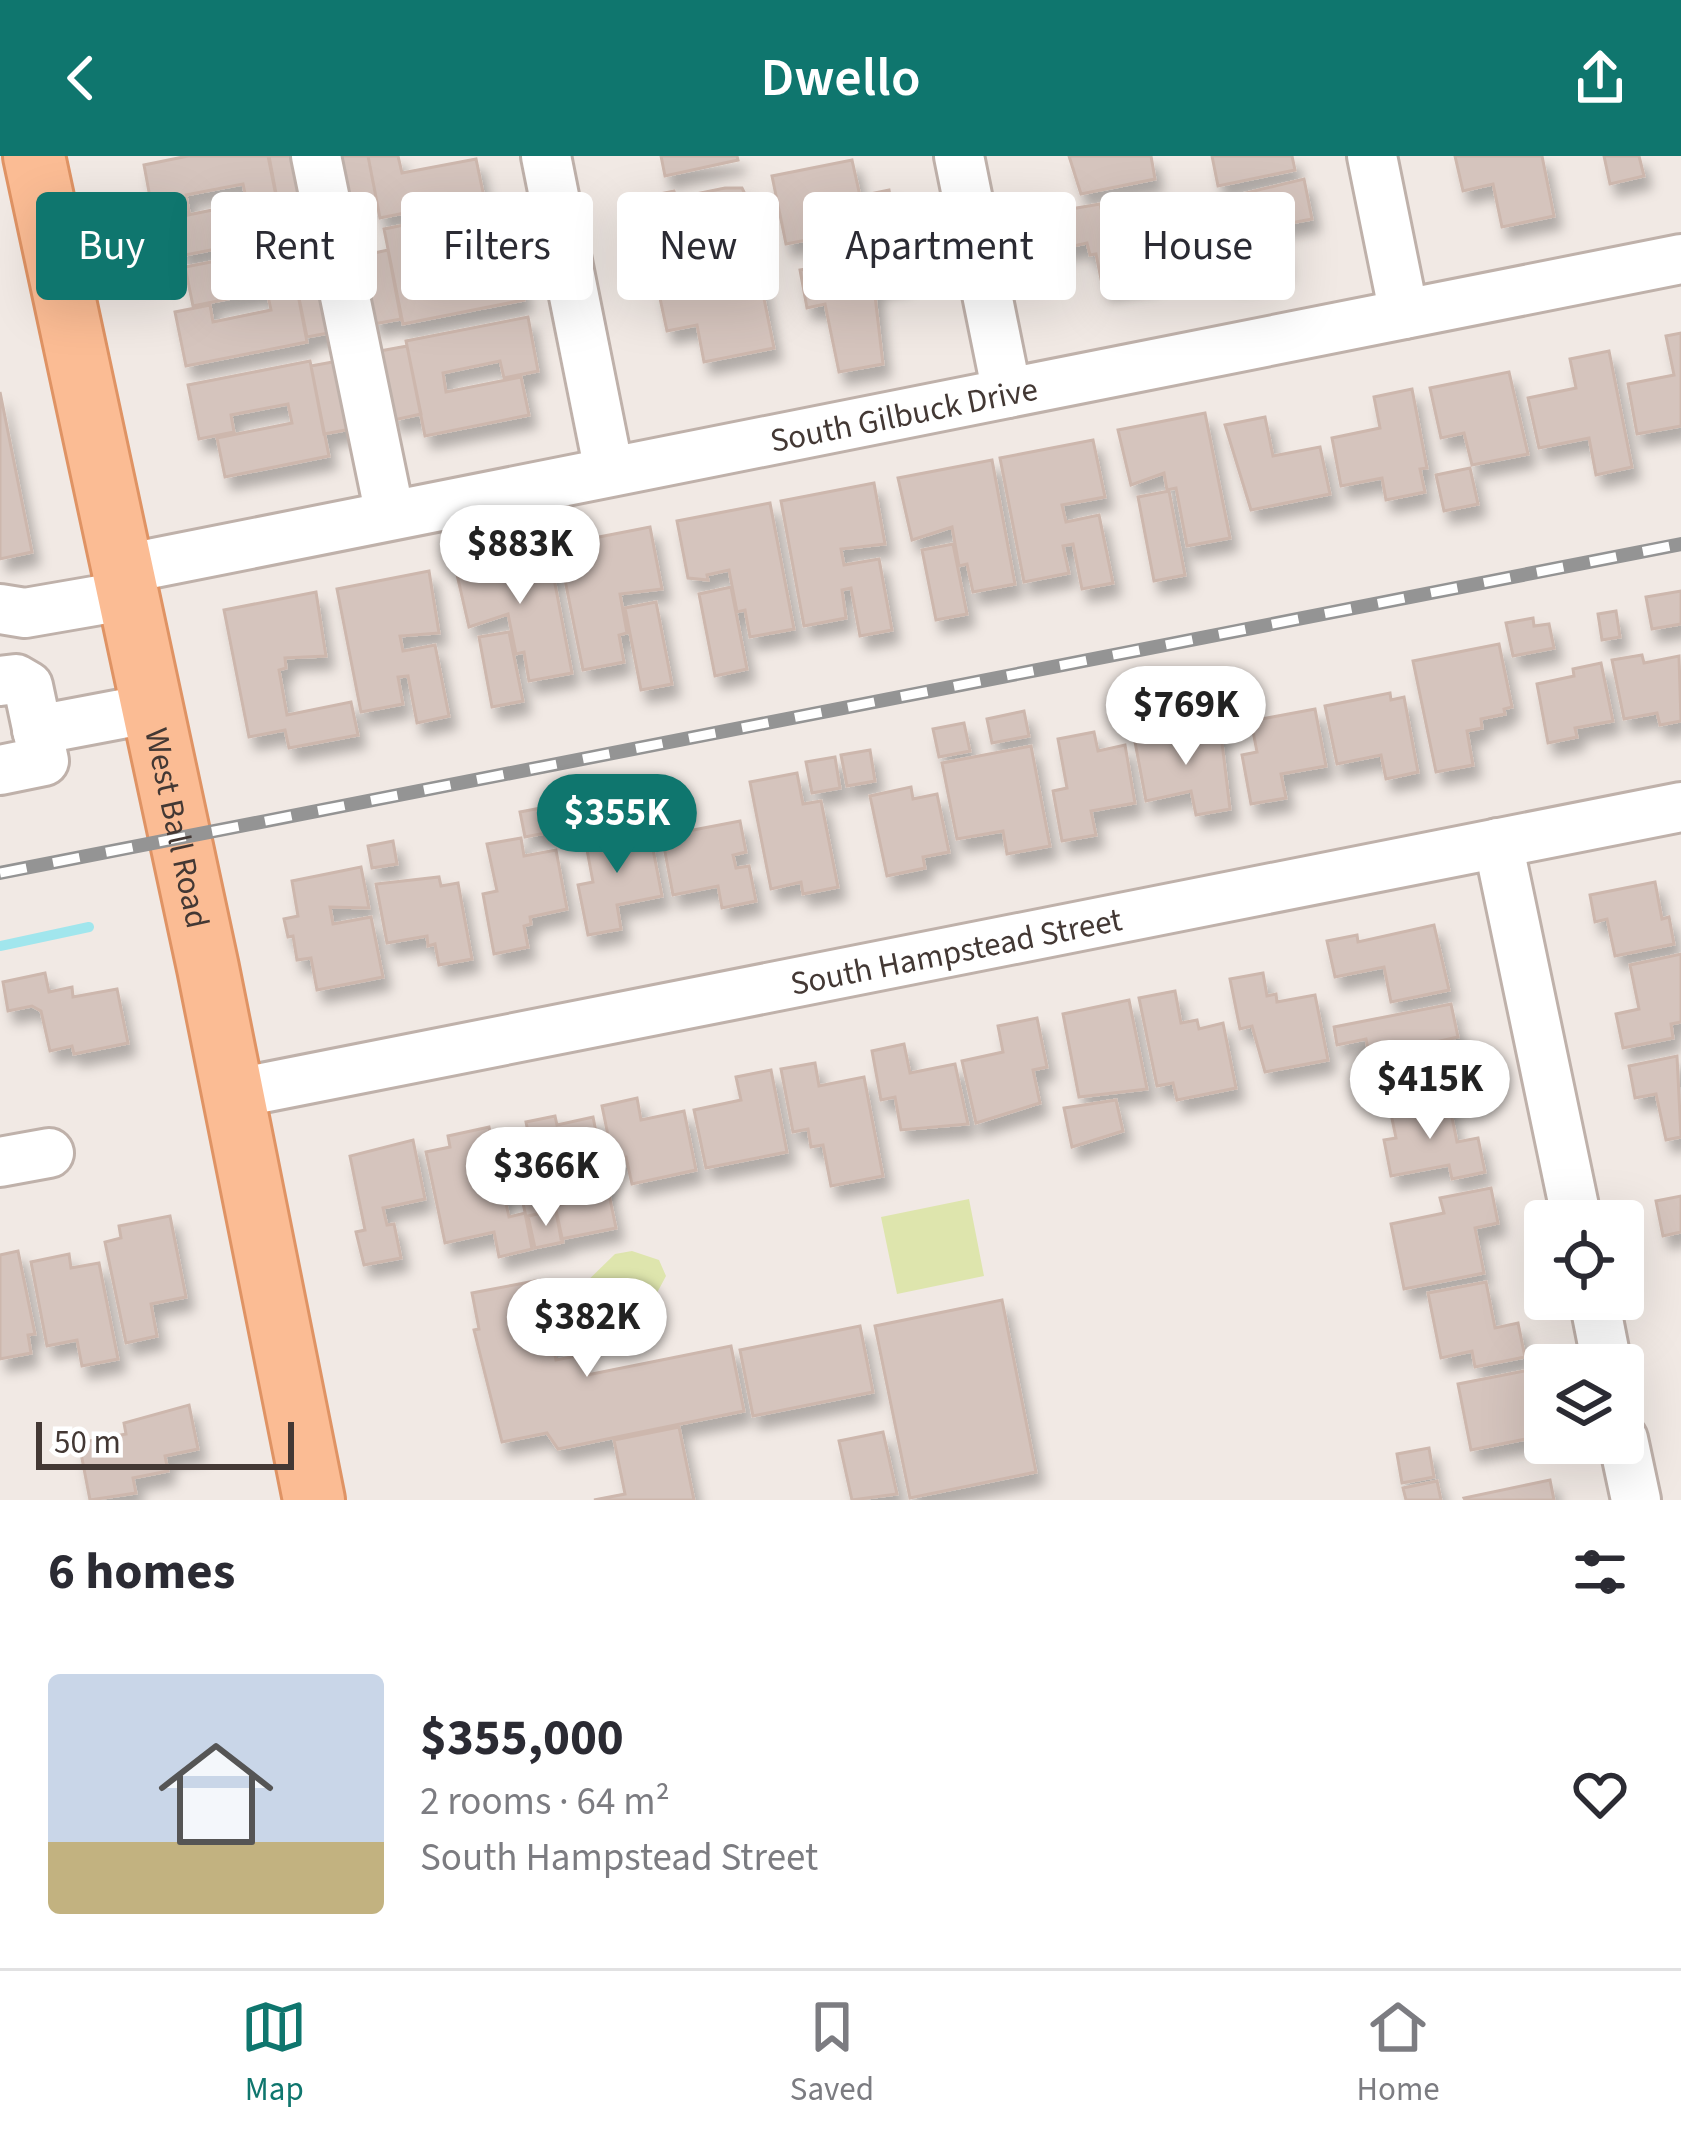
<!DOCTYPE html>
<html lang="en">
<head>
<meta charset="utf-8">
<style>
  body { margin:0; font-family:"Source Sans 3",sans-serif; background:#f2f2f3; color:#2b2b33; height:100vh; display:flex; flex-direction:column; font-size:45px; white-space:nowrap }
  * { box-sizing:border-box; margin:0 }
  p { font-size:39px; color:#7c7c81 }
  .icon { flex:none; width:66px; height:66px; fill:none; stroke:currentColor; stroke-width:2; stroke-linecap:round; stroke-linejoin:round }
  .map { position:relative; height:1344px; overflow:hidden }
  .panel { display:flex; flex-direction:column; background:#fff; flex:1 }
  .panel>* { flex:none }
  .top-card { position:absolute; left:36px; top:36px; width:1611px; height:108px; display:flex; gap:24px }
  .tools { position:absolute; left:1524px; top:1044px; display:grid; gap:24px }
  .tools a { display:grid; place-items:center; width:120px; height:120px; border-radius:12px; background:#fff; box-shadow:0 12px 48px #0002; font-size:60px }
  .scale { position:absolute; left:36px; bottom:30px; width:258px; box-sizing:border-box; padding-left:12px; border:6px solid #433834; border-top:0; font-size:33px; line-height:42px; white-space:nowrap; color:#433834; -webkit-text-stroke:9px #fff; paint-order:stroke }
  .price { position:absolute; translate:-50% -102px; padding:0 27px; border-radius:42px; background:#fff; color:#222; font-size:39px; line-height:78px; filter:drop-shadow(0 3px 6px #0008) }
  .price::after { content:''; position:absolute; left:50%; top:72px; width:36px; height:27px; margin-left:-18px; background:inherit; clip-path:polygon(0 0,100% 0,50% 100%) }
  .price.selected { background:#0f766e; color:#fff }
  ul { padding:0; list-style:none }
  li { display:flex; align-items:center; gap:36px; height:300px; padding:0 48px }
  li span { display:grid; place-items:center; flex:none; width:336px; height:240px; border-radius:12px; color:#555 }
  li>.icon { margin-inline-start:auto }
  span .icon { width:144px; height:144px; fill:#fffc; stroke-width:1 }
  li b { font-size:51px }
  h2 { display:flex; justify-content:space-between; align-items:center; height:144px; padding:0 48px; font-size:51px }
  .chip { padding:0 42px; border-radius:12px; background:#fff; box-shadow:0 12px 48px #0002; font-size:42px; line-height:108px }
  .chip.selected { background:#0f766e; color:#fff }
  header { display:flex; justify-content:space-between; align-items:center; height:156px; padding:0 48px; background:#0f766e; color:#fff; font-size:54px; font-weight:600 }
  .menu { display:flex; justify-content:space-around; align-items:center; height:168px; border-top:3px solid #e1e1e2; background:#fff; font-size:33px; color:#7c7c81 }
  .menu a { display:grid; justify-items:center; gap:6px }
  .menu .selected { color:#0f766e }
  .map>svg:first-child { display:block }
  .green { fill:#dee5ad }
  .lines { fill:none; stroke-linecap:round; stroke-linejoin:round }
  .stream { stroke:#a1e6ed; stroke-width:10 }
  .building { fill:#d5c4bd; stroke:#cdb7ad; stroke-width:3; filter:url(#shadow) }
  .minor-casing { stroke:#bfb1aa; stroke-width:54 }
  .major-casing { stroke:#df9364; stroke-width:66 }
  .minor { stroke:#fff; stroke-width:48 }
  .major { stroke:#fbbc94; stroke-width:60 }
  .rail-casing { stroke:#949494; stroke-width:14 }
  .rail { stroke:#fff; stroke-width:9; stroke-dasharray:27; stroke-linecap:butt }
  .labels { text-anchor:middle; stroke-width:9; stroke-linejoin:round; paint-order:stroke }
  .street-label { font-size:33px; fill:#433834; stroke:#fff }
</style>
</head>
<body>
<header><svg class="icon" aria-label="back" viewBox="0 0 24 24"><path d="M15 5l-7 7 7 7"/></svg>Dwello<svg class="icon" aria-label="share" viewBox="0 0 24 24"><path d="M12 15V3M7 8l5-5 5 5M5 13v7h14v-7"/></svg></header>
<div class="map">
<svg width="1681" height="1344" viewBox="0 0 1681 1344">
  <defs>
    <filter id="shadow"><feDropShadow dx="7" dy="12" stdDeviation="6" flood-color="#0004"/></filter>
  </defs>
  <rect width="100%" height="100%" fill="#f1e9e4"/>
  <!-- green -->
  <path class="green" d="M 969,1043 L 984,1120 L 897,1138 L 881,1061 Z
    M 632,1095 L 659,1104 L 666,1120 L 628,1191 L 593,1197 L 577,1135 L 615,1098 Z"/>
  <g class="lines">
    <!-- stream -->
    <path class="stream" d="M 0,790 L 89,771"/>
  </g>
  <!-- building -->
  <path class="building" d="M 188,0 L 268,0 L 284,80 L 180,100 L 173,62 L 247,47 L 243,28 L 186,39 L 189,56 L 154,63 L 144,9 Z
    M 269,0 L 297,0 L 307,53 L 280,59 Z
    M 339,0 L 368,0 L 376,41 L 349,47 Z
    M 368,0 L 398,0 L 402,17 L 476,3 L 484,41 L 380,62 Z
    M 661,0 L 737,0 L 738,4 L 665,20 Z
    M 1069,0 L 1151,0 L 1155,23 L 1081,38 Z
    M 1212,0 L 1292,0 L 1295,14 L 1218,30 Z
    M 1455,0 L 1542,0 L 1554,60 L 1502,71 L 1493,28 L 1463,35 Z
    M 1604,0 L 1639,0 L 1644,20 L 1610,28 Z
    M 852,4 L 860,40 L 889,34 L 897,76 L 866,83 L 864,73 L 786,88 L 772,20 Z
    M 1304,23 L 1312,63 L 1275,70 L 1283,112 L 1232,122 L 1223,78 L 1207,81 L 1200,48 Z
    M 725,32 L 742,32 L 751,50 L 749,64 L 732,68 L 740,107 L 692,117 L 685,81 L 678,83 L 675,71 L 647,77 L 641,42 L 674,35 L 676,42 Z
    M 1100,48 L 1102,56 L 1136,49 L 1139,60 L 1158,56 L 1163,82 L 1144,85 L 1151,123 L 1103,133 L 1096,98 L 1090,99 L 1087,87 L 1060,93 L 1053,56 Z
    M 488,52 L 495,91 L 420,106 L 424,125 L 482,113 L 479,97 L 513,90 L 524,144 L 403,168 L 384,73 Z
    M 897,88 L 903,124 L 877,129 L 875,140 L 883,208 L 839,216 L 825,148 L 807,152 L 800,114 L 869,102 L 868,93 Z
    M 289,91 L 307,186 L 186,210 L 175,156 L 210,149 L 213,166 L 271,154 L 267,135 L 193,150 L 185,111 Z
    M 388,94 L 401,163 L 374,168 L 360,100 Z
    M 320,107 L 334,176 L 307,181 L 293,113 Z
    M 760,123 L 774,192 L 704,206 L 697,169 L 667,175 L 658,133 L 689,127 L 690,137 Z
    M 528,161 L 538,215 L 504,222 L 500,205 L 443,217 L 446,236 L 521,221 L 529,259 L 425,280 L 406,185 Z
    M 1681,177 L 1681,270 L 1637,278 L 1628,228 L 1674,219 L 1666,180 Z
    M 407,190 L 421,258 L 394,264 L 380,195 Z
    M 1609,195 L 1632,311 L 1596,319 L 1589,282 L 1539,292 L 1528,242 L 1576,232 L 1570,203 Z
    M 310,205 L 329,300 L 225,321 L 217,282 L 292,267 L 288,248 L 231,259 L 234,276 L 199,283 L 188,229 Z
    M 338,205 L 351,273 L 324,278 L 311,210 Z
    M 1509,216 L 1528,298 L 1472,309 L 1464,277 L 1441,282 L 1430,232 Z
    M 1412,233 L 1427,312 L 1420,313 L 1425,336 L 1386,344 L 1382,322 L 1341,330 L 1332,282 L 1380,272 L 1374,241 Z
    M 0,236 L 32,396 L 0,403 Z
    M 1205,257 L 1230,382 L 1187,390 L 1176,332 L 1167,334 L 1164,317 L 1131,329 L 1118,274 Z
    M 1265,261 L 1273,300 L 1320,291 L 1330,338 L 1251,354 L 1225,269 Z
    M 1093,284 L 1105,341 L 1062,349 L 1066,366 L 1099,359 L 1113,427 L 1082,433 L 1073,388 L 1063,390 L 1069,417 L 1024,426 L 1000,302 Z
    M 992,304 L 1015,428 L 973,436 L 967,408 L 959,410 L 952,371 L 912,384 L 898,322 Z
    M 1470,312 L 1478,348 L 1444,355 L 1436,319 Z
    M 874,327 L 885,388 L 841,393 L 844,409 L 879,403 L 892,474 L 860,480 L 851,432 L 842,434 L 846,462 L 804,470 L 781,345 Z
    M 1169,335 L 1185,419 L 1154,425 L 1138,341 Z
    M 770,347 L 794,473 L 750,481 L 745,454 L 737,456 L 729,414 L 707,419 L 708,424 L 688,422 L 677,365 Z
    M 650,371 L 662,433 L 620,438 L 627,477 L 619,479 L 624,506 L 583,514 L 558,389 Z
    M 953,388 L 967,458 L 936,464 L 922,394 Z
    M 548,391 L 572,517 L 529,525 L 524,496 L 516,498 L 508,458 L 469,471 L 455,410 Z
    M 429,415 L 439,477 L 400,480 L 403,495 L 435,489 L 449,560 L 417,567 L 408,520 L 398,521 L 403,548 L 361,556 L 337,433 Z
    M 731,431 L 747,513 L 715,520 L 699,438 Z
    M 1681,435 L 1681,468 L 1652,473 L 1646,441 Z
    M 316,436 L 326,500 L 285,502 L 286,512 L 279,514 L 287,559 L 351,546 L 358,579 L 289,592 L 285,574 L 249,581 L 224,454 Z
    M 656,446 L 672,528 L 641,534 L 625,452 Z
    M 1616,455 L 1620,481 L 1602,484 L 1598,458 Z
    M 1533,462 L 1534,470 L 1549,468 L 1554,492 L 1513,500 L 1506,467 Z
    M 509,476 L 523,545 L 492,551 L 479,481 Z
    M 1499,488 L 1512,551 L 1504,553 L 1505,558 L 1481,563 L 1482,572 L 1467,575 L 1473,609 L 1436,616 L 1413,505 Z
    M 1642,499 L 1644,507 L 1679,500 L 1681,565 L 1660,569 L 1657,557 L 1624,563 L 1612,504 Z
    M 1601,507 L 1613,565 L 1575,572 L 1577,581 L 1548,587 L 1537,528 L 1574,520 L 1573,513 Z
    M 1215,517 L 1219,538 L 1192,544 L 1183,538 L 1180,524 Z
    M 1390,537 L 1391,544 L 1404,541 L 1418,616 L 1386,623 L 1381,599 L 1337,608 L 1325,550 Z
    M 1315,553 L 1326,610 L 1281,618 L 1286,642 L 1251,648 L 1242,599 L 1257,596 L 1251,565 Z
    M 1024,555 L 1029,580 L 992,587 L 987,563 Z
    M 964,567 L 970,595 L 939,601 L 933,573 Z
    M 1220,570 L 1230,653 L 1196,659 L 1191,635 L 1146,645 L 1135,586 Z
    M 1094,576 L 1098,595 L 1125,589 L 1135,647 L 1091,655 L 1096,679 L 1062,685 L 1053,635 L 1067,632 L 1058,583 Z
    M 1031,590 L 1050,690 L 1007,698 L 1003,675 L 957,683 L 942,607 Z
    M 870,594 L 875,625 L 847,630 L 841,599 Z
    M 835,601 L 840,632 L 812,637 L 806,606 Z
    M 797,617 L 803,648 L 821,645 L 838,731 L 803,738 L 801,726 L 771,733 L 750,626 Z
    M 911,631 L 913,643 L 937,638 L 949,696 L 923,701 L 925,712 L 887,720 L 870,640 Z
    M 546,651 L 551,676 L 525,681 L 520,656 Z
    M 740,665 L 746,696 L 733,699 L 736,712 L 749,710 L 756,745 L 722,752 L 718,730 L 673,739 L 662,680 Z
    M 632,668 L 635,686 L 651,683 L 662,740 L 617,749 L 621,773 L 588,779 L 578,729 L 593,726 L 584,678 Z
    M 521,682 L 524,700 L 556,694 L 567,753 L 530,761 L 531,768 L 524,770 L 528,791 L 494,798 L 483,738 L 497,735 L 487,688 Z
    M 393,685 L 397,708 L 372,712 L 368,690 Z
    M 361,711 L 369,752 L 330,751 L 333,768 L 371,761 L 383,821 L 317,834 L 311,802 L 297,804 L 293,780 L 288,781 L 284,763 L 298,760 L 292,725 Z
    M 439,721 L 441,730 L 458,727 L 472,803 L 439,809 L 435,788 L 428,790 L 427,780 L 387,787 L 376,728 Z
    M 1655,726 L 1662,763 L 1669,761 L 1674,788 L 1615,800 L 1607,763 L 1595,766 L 1590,739 Z
    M 1434,769 L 1449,834 L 1391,846 L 1384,811 L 1335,821 L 1327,785 L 1357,779 L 1358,786 Z
    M 1681,798 L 1681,866 L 1671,868 L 1673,882 L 1623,892 L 1616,858 L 1639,853 L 1630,809 Z
    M 45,817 L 49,836 L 72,831 L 73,841 L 117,833 L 128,887 L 74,898 L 72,890 L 50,895 L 41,855 L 32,850 L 8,855 L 3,826 Z
    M 1263,817 L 1267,840 L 1276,838 L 1277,846 L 1315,839 L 1328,904 L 1265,916 L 1252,870 L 1240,873 L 1230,823 Z
    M 1175,835 L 1181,867 L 1197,864 L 1199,873 L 1223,867 L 1236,932 L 1177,944 L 1173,927 L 1157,930 L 1139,842 Z
    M 1129,844 L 1147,933 L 1079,941 L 1063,858 Z
    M 1451,848 L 1458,881 L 1436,886 L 1445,932 L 1386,944 L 1375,891 L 1368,893 L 1366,883 L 1337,889 L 1334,871 Z
    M 1037,862 L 1047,911 L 1033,914 L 1040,947 L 976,967 L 962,905 L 1003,896 L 998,870 Z
    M 904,888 L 910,917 L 955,908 L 968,968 L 901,974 L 895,941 L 881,944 L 872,895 Z
    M 1677,900 L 1681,981 L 1666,984 L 1656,938 L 1635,942 L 1629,910 Z
    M 815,907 L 819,930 L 864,921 L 883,1020 L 831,1030 L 823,989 L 811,991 L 808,973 L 793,976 L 781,913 Z
    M 771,914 L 787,996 L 706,1012 L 694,954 L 741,944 L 736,921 Z
    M 637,942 L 641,964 L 684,955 L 696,1014 L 632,1028 L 626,1001 L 613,1004 L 602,950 Z
    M 1448,942 L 1457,986 L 1478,982 L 1485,1016 L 1452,1023 L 1449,1009 L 1391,1020 L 1384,984 L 1396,982 L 1390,953 Z
    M 1116,944 L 1123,975 L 1072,991 L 1064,952 Z
    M 555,960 L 557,969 L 593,961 L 616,1072 L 561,1083 L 555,1050 L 577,1045 L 572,1019 L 538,1026 L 526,966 Z
    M 489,971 L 509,1061 L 525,1057 L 532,1093 L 499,1101 L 494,1076 L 445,1087 L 426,996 L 450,991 L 448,980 Z
    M 413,984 L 425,1043 L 383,1052 L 387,1069 L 394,1068 L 401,1102 L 364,1109 L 356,1076 L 365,1074 L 350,1000 Z
    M 533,1026 L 540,1057 L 526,1061 L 519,1029 Z
    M 1491,1032 L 1498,1067 L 1475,1072 L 1484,1117 L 1404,1133 L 1391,1068 L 1444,1057 L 1440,1042 Z
    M 1681,1040 L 1681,1076 L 1663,1080 L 1656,1045 Z
    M 556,1054 L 563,1086 L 535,1092 L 528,1060 Z
    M 170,1060 L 186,1141 L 151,1148 L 157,1180 L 126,1187 L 105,1086 L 121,1082 L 119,1070 Z
    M 18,1095 L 35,1178 L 28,1179 L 31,1197 L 0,1203 L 0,1099 Z
    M 69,1098 L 71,1112 L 99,1107 L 118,1203 L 82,1210 L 77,1184 L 47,1190 L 31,1106 Z
    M 540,1124 L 556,1204 L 576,1200 L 587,1219 L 731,1190 L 744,1255 L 558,1293 L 547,1277 L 502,1286 L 474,1174 L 479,1173 L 472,1137 Z
    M 1486,1126 L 1495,1172 L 1518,1167 L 1525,1201 L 1475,1211 L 1472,1195 L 1441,1202 L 1428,1137 Z
    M 1002,1144 L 1036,1316 L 910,1342 L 875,1170 Z
    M 860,1170 L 873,1236 L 753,1260 L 740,1194 Z
    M 1529,1214 L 1541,1280 L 1471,1294 L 1458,1228 Z
    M 189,1249 L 198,1293 L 165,1300 L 168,1315 L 133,1322 L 136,1337 L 90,1344 L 79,1287 L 126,1278 L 124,1267 Z
    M 679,1271 L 694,1344 L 594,1344 L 625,1338 L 614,1284 Z
    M 883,1276 L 897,1338 L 852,1344 L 839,1285 Z
    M 1429,1292 L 1434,1321 L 1402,1327 L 1397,1298 Z
    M 1550,1324 L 1554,1344 L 1465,1344 L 1464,1342 Z
    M 1437,1325 L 1441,1344 L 1406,1344 L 1403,1332 Z"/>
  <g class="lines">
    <!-- minor casing -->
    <g class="minor-casing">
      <g id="minor">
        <path d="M 316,0 L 390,359"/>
        <path d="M 546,0 L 609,315"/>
        <path d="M 959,0 L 1007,237"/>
        <path d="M 1372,0 L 1404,158"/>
        <path id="s1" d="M 124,413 L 1681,103"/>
        <path d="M 0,453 L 25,457 L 129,439"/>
        <path d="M 0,525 L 16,523 L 28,530 L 44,605 L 0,614"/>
        <path d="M 37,574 L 153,552"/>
        <path d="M 1498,687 L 1577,1065"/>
        <path id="s2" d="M 232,938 L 1681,651"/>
        <path d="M 0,1006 L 49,997"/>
        <path d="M 1594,1143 L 1607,1209"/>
        <path d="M 1623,1283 L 1636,1344"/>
      </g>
    </g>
    <!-- major casing -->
    <g class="major-casing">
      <g id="major">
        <path id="s3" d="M 34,0 L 208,812 L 314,1344"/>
      </g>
    </g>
    <!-- minor -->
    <use href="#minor" class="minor"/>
    <!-- major -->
    <use href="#major" class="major"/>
    <!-- rail casing -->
    <g class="rail-casing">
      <path id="rail" d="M 0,717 L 1681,388"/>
    </g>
    <!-- rail -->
    <use href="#rail" class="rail"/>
  </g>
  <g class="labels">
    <!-- street labels -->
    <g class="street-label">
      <text dy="12" stroke="none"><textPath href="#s1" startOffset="795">South Gilbuck Drive</textPath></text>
      <text dy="12" stroke="none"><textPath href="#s3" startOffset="687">West Ball Road</textPath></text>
      <text dy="12" stroke="none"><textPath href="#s2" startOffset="738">South Hampstead Street</textPath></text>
    </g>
  </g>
</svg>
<div class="tools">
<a><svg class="icon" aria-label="locate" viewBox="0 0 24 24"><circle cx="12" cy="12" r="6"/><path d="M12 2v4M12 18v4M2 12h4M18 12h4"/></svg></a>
<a><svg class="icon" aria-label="layers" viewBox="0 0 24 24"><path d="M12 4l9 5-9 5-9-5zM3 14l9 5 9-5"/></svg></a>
</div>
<div class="scale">50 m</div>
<b class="price" style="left:520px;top:451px">$883K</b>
<b class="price" style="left:1186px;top:612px">$769K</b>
<b class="price selected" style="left:617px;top:720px">$355K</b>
<b class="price" style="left:1430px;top:986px">$415K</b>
<b class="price" style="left:546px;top:1073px">$366K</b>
<b class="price" style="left:587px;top:1224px">$382K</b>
<div class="top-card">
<a class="chip selected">Buy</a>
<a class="chip">Rent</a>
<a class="chip">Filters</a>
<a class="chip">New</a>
<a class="chip">Apartment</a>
<a class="chip">House</a>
</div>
</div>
<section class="panel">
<h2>6 homes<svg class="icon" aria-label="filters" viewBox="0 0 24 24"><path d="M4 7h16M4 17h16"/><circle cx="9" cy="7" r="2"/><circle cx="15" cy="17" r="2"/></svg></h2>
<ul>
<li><span style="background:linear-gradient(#c9d6e8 70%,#c2b280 0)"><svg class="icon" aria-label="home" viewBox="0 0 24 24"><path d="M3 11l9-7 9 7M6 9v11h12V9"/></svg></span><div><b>$355,000</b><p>2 rooms · 64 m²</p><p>South Hampstead Street</p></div><svg class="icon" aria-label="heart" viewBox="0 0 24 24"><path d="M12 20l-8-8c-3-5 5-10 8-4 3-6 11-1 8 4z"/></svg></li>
</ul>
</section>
<nav class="menu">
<a class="selected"><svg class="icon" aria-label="map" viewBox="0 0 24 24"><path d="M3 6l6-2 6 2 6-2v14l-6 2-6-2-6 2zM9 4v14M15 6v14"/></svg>Map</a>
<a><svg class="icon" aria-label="saved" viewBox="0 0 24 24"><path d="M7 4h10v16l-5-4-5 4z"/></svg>Saved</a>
<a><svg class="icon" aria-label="home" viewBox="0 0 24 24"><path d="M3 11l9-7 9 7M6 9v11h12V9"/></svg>Home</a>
</nav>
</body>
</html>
